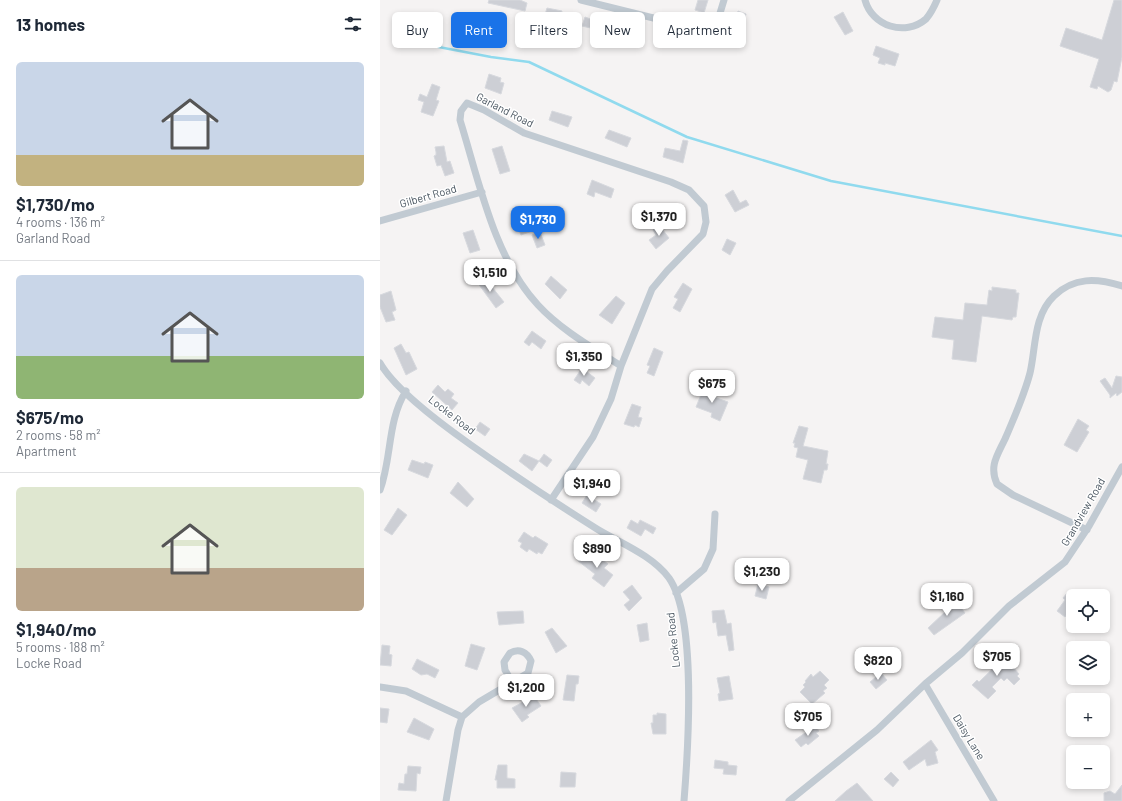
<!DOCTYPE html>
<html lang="en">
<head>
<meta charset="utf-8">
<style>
  body { margin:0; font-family:Barlow,sans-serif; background:#f6f6f7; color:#1f2937; height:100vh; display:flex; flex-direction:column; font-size:15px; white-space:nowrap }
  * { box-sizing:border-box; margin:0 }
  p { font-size:13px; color:#747a83 }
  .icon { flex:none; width:22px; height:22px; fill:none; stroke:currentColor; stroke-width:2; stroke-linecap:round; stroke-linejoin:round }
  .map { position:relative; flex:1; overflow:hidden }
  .sheet { display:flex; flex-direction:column; background:#fff; width:380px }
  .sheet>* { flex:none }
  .top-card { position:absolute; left:12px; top:12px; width:380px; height:36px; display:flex; gap:8px }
  .fabs { position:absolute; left:686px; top:589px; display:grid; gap:8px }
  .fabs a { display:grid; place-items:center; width:44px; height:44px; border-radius:6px; background:#fff; box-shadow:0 2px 6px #0003; font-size:20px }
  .price { position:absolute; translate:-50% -34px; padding:0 9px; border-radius:8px; background:#fff; color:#222; font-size:13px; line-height:26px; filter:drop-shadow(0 1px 2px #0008) }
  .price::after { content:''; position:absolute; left:50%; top:24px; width:12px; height:9px; margin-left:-6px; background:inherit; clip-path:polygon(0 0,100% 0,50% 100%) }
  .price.current { background:#1a73e8; color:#fff }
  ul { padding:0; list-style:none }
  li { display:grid; align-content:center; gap:8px; height:212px; padding:0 16px }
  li+li { border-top:1px solid #e0e1e3 }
  li span { display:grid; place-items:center; height:124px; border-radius:6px; color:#555 }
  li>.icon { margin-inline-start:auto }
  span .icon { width:72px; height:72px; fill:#fffc; stroke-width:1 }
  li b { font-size:17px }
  h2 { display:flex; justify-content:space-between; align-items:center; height:48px; padding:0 16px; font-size:17px }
  .tag { padding:0 14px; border-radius:6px; background:#fff; box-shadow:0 2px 6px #0003; font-size:14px; line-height:36px }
  .tag.current { background:#1a73e8; color:#fff }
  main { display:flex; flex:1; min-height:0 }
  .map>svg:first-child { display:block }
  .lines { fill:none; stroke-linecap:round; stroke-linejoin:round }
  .stream { stroke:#90daee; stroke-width:2.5 }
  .building { fill:#cdcfd5; stroke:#d7d9de }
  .street { stroke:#c1cad2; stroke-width:7 }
  .labels { text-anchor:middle; stroke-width:3; stroke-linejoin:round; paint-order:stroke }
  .street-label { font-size:11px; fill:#4a5661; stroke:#fff }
</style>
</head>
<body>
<main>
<section class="sheet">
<h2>13 homes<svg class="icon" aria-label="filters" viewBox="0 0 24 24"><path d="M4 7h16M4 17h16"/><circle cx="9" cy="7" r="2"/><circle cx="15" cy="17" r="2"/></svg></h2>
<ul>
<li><span style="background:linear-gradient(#c9d6e8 75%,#c2b280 0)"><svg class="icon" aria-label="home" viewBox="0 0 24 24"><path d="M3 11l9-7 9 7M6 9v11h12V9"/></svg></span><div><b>$1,730/mo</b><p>4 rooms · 136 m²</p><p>Garland Road</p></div></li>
<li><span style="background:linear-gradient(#c9d6e8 65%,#8fb573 0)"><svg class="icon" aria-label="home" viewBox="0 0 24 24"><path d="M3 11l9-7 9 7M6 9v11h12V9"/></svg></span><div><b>$675/mo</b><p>2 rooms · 58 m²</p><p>Apartment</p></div></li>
<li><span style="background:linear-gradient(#dfe7d0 65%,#b9a48a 0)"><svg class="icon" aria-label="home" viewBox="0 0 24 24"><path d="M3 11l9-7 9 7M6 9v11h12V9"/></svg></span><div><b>$1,940/mo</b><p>5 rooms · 188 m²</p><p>Locke Road</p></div></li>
</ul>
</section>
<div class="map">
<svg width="742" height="801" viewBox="0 0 742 801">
  <rect width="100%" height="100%" fill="#f5f3f3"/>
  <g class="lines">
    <!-- stream -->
    <path class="stream" d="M 17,39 L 111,57 L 149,62 L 307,137 L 451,181 L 742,236"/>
  </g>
  <!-- building -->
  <path class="building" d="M 109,0 L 140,0 L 147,3 L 145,11 L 108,3 Z
    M 318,0 L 328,0 L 324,13 L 315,10 Z
    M 734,0 L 742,0 L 742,57 L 737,82 L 734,81 L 731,90 L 728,92 L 718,86 L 717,89 L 710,87 L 719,59 L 680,46 L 686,28 L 722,40 Z
    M 167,8 L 182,11 L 180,20 L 178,20 L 177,22 L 164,18 Z
    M 358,11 L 366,14 L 363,25 L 355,23 Z
    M 463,12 L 473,31 L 465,35 L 454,17 Z
    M 205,17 L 216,21 L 215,29 L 202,26 Z
    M 243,27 L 255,30 L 253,39 L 241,36 Z
    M 496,46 L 519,54 L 515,66 L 505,63 L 505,65 L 498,63 L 500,58 L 493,55 Z
    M 109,74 L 121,78 L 120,82 L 124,83 L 121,94 L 105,88 Z
    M 52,84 L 60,87 L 56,100 L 59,101 L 53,116 L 41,112 L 44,102 L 38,100 L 40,94 L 47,97 Z
    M 172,111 L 192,117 L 188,127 L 169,120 Z
    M 229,130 L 251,138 L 247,147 L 225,138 Z
    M 303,140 L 308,141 L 303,163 L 283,157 L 285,148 L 300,151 Z
    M 64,146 L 67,162 L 70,161 L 74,173 L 65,176 L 61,165 L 57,166 L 54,156 L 56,155 L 56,152 L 55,147 Z
    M 122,146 L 130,171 L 120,174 L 112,149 Z
    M 212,180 L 234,189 L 231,198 L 215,192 L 214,197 L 207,194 Z
    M 353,190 L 360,203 L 366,200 L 369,205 L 355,212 L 345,195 Z
    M 144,217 L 146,221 L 151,219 L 155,230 L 141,235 L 135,220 Z
    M 279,225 L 289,238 L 276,249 L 269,240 L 276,235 L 273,230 Z
    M 93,230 L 100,250 L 90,253 L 83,233 Z
    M 160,232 L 165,245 L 157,248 L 152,235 Z
    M 347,239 L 356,243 L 350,255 L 342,250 Z
    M 171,276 L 187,290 L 180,299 L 165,284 Z
    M 104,277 L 124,302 L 116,308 L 97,282 Z
    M 303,283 L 312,289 L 300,312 L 293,308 L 298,299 L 294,297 Z
    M 612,287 L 636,290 L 636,293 L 639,293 L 636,317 L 633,317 L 632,320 L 602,316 L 596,362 L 572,359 L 574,340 L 552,337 L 555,317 L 583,320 L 585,303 L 607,305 L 609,290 L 612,291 Z
    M 11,291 L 16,310 L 12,312 L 15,320 L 6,322 L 0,307 L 0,295 Z
    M 236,296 L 245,303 L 232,324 L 219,315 Z
    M 152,331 L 166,341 L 161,349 L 152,342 L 149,346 L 144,342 Z
    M 21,344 L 26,353 L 29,352 L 37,369 L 26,375 L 14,348 Z
    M 274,348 L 283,352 L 274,376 L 267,373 L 270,366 L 267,365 Z
    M 202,368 L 215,378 L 209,386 L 202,380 L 200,384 L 194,380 Z
    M 736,376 L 742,377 L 742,392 L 737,396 L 736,393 L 730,398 L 730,395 L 720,381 L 725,378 L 732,388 Z
    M 58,385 L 65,392 L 68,389 L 74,394 L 71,398 L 78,403 L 72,410 L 52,392 Z
    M 325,385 L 333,388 L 331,396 L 348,402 L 340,421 L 331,417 L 332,413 L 316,407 Z
    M 252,404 L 261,407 L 258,417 L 262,418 L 259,427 L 255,425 L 254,427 L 244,424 Z
    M 698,419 L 709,426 L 706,430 L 709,432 L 697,452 L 684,445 Z
    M 100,422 L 110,429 L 105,436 L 95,429 Z
    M 419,426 L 428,428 L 423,446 L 448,451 L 446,464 L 448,464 L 447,470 L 444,470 L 441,483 L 423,479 L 428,460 L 416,457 L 418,448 L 414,447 L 415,443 L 413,443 Z
    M 144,454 L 159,461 L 152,471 L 139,461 Z
    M 164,454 L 172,460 L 167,467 L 159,461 Z
    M 32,460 L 44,464 L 45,462 L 53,465 L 48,478 L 28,470 Z
    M 78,482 L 94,499 L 87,507 L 70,493 Z
    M 207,495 L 221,504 L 216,512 L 202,503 Z
    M 18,508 L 27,515 L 12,535 L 4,530 Z
    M 251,520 L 258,524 L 260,520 L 276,528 L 273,534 L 265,529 L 261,536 L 247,528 Z
    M 144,532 L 153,538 L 155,536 L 168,544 L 162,554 L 158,552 L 157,554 L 149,549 L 147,552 L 140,547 L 142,543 L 138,541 Z
    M 205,552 L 214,559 L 217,556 L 228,564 L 224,568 L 233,575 L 224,587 L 212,578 L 215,574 L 198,561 Z
    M 378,584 L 389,587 L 386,599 L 375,596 Z
    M 252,585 L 262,598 L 249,611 L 244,605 L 250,600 L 243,592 Z
    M 687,593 L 693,598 L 693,606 L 685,617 L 677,611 L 685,600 L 683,598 Z
    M 574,598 L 585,613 L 554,635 L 548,628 L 565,612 L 563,610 L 565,606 Z
    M 344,610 L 347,624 L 351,623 L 354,650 L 349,651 L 346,635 L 338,636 L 336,622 L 333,623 L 332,611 Z
    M 143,611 L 144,623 L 119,625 L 117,612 Z
    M 267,623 L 269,640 L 260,642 L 257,625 Z
    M 172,628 L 187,646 L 176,653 L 165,632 Z
    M 91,644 L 105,648 L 97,670 L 85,666 Z
    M 2,645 L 10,646 L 9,654 L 12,655 L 11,666 L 0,665 Z
    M 626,656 L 635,666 L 633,667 L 639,674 L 637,676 L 640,679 L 634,685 L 627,678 L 624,681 L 621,678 L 612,687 L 616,691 L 608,699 L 592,685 L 597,680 L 599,682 Z
    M 37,659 L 59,670 L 55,678 L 47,674 L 41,675 L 32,669 Z
    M 440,671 L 449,680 L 444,685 L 447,688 L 443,691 L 445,693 L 432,704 L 420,692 L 425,687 L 423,685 L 426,682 L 425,681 L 431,674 L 433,677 Z
    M 501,673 L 507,680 L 496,689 L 490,682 Z
    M 187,675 L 199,676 L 198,684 L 196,684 L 194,701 L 183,700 Z
    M 349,676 L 353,699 L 339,701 L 338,694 L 340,693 L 337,678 Z
    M 154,696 L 161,706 L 147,715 L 149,717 L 142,722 L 132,708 Z
    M 0,708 L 9,709 L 7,723 L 0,722 Z
    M 277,713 L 286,714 L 286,734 L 273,734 L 271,723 L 273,723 L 273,715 L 277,715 Z
    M 34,718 L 54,729 L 49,740 L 27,732 Z
    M 435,726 L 439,731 L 436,733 L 439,736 L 428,745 L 426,743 L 421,747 L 415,740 Z
    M 551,740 L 558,750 L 555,752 L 558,763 L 547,766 L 545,759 L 529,770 L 523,762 Z
    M 335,760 L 348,762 L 348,765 L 357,766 L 356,775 L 343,774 L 344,769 L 334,768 Z
    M 118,765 L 127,765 L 127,778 L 135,779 L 135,788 L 117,788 L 117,780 L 115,780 Z
    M 28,766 L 41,767 L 40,774 L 37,773 L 36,791 L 18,790 L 19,783 L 24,784 L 25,774 L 27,774 Z
    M 181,772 L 196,773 L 195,787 L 180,787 Z
    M 511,772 L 519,780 L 513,787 L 504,779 Z
    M 477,783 L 493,801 L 455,801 L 466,791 Z
    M 742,785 L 742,801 L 724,801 L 724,793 L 730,791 L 735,794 Z"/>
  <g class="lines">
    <!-- street -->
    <path class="street" d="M 201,0 L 334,33 L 344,0
      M 485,0 C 492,26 525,37 546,19 C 551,13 554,7 557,0
      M 0,221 L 102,192
      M 0,363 C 16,391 64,426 91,445 C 132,474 174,502 217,529 C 240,543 272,555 289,578 C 317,618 308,751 304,801
      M 0,490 C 12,458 7,421 26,391
      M 171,500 L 213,437 L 231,399 L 241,366 C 213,348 181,330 158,305 C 114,258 99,181 80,120 L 81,111 L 87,103 L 104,110 L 144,133 L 291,182 L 309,190 L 324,206 L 326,222 L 323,234 L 287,271 L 272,289 L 241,366
      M 707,530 L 633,495 L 617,484 C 609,466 617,456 625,439 C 634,418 644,396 650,373 C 656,348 653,316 674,296 C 694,277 716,278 742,286
      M 296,593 L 324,569 L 333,549 L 335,514
      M 545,684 L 614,801
      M 0,687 L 26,691 L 82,717
      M 66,801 L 78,730 L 82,717 L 99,702 L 148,673 L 151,661 C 147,652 139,648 130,653 L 124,662 L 125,670 L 132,682
      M 409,801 L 497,730 L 545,684 L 582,653 L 629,606 L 685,562 L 709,526 L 742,467"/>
  </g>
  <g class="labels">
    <!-- street labels -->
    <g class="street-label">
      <text transform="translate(125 110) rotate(27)" y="4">Garland Road</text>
      <text transform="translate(48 196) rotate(-16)" y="4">Gilbert Road</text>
      <text transform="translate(72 415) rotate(38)" y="4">Locke Road</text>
      <text transform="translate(703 512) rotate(-60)" y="4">Grandview Road</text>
      <text transform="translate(293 640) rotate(-96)" y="4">Locke Road</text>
      <text transform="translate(589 737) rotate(59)" y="4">Daisy Lane</text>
    </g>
  </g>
</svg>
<div class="fabs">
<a><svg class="icon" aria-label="locate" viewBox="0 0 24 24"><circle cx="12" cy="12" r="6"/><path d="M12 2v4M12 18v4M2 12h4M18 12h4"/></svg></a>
<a><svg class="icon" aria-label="layers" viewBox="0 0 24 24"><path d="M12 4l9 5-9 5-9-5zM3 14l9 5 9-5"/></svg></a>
<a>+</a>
<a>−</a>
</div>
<b class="price" style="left:279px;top:237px">$1,370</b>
<b class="price current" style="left:158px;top:240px">$1,730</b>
<b class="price" style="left:110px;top:293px">$1,510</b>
<b class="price" style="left:204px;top:377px">$1,350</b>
<b class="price" style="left:332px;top:404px">$675</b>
<b class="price" style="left:212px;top:504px">$1,940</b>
<b class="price" style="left:217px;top:569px">$890</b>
<b class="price" style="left:382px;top:592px">$1,230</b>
<b class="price" style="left:567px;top:617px">$1,160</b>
<b class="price" style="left:617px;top:677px">$705</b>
<b class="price" style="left:498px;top:681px">$820</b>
<b class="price" style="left:146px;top:708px">$1,200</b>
<b class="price" style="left:428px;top:737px">$705</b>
<div class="top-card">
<a class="tag">Buy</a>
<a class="tag current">Rent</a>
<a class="tag">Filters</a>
<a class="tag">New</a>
<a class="tag">Apartment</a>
</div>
</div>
</main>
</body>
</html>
